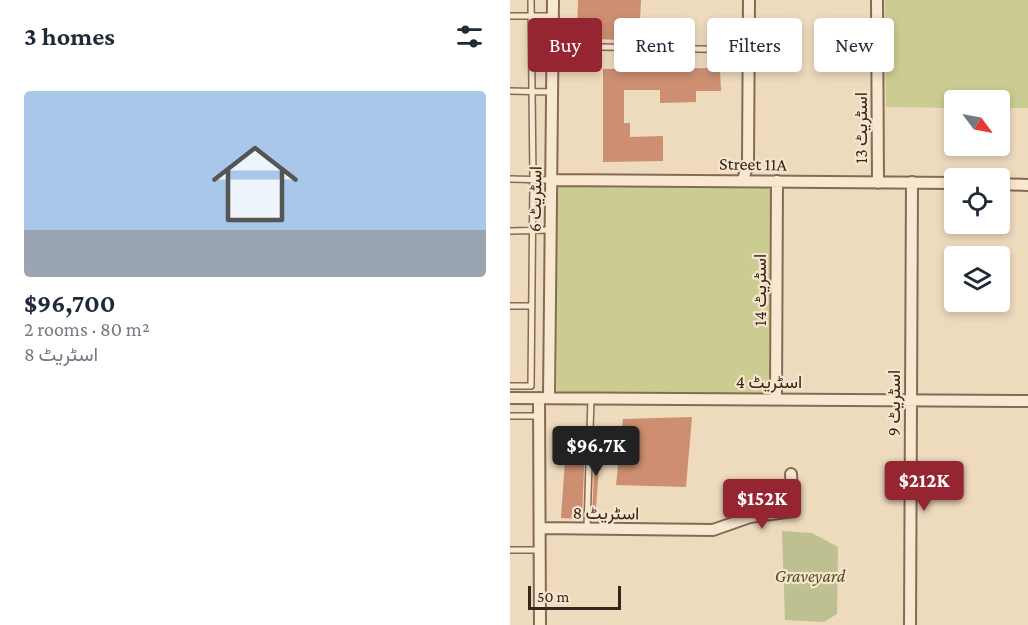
<!DOCTYPE html>
<html lang="en">
<head>
<meta charset="utf-8">
<style>
  body { margin:0; font-family:"Crimson Pro",Vazirmatn,serif; background:#f6f6f7; color:#1f2937; height:100vh; display:flex; flex-direction:column; font-size:22px; white-space:nowrap }
  * { box-sizing:border-box; margin:0 }
  p { font-size:20px; color:#747a83 }
  .icon { flex:none; width:33px; height:33px; fill:none; stroke:currentColor; stroke-width:2; stroke-linecap:round; stroke-linejoin:round }
  .map { position:relative; flex:1; overflow:hidden }
  .drawer { display:flex; flex-direction:column; background:#fff; width:510px }
  .drawer>* { flex:none }
  .hud { position:absolute; left:18px; top:18px; width:410px; height:54px; display:flex; gap:12px }
  .needle { width:39px; rotate:122deg }
  .fabs { position:absolute; left:434px; top:90px; display:grid; gap:12px }
  .fabs a { display:grid; place-items:center; width:66px; height:66px; border-radius:6px; background:#fff; box-shadow:0 3px 9px #0003; font-size:30px }
  .scale { position:absolute; left:18px; bottom:15px; width:93px; box-sizing:border-box; padding-left:6px; border:3px solid #35251b; border-top:0; font-size:16px; line-height:21px; white-space:nowrap; color:#35251b; -webkit-text-stroke:4px #f6e5cc; paint-order:stroke }
  .price { position:absolute; translate:-50% -51px; padding:0 14px; border-radius:6px; background:#962532; color:#fff; font-size:20px; line-height:39px; filter:drop-shadow(0 2px 3px #0008) }
  .price::after { content:''; position:absolute; left:50%; top:36px; width:18px; height:14px; margin-left:-9px; background:inherit; clip-path:polygon(0 0,100% 0,50% 100%) }
  .price.selected { background:#222; color:#fff }
  ul { padding:0; list-style:none }
  li { display:grid; align-content:center; gap:12px; height:318px; padding:0 24px }
  li span { display:grid; place-items:center; height:186px; border-radius:6px; color:#555 }
  li>.icon { margin-inline-start:auto }
  span .icon { width:108px; height:108px; fill:#fffc; stroke-width:1 }
  li b { font-size:26px }
  h2 { display:flex; justify-content:space-between; align-items:center; height:72px; padding:0 24px; font-size:26px }
  .pill { padding:0 21px; border-radius:6px; background:#fff; box-shadow:0 3px 9px #0003; font-size:21px; line-height:54px }
  .pill.selected { background:#962532; color:#fff }
  main { display:flex; flex:1; min-height:0 }
  .map>svg:first-child { display:block }
  .green { fill:#cbcc91 }
  .cemetery { fill:#bfc091 }
  .building { fill:#cd8e71 }
  .lines { fill:none; stroke-linecap:round; stroke-linejoin:round }
  .lane-casing { stroke:#866a56; stroke-width:8 }
  .street-casing { stroke:#866a56; stroke-width:14 }
  .lane { stroke:#f9e8d0; stroke-width:5 }
  .street { stroke:#f9e8d0; stroke-width:10 }
  .labels { text-anchor:middle; stroke-width:4.5; stroke-linejoin:round; paint-order:stroke }
  .street-label { font-size:18px; fill:#35251b; stroke:#f6e5cc }
  .park-label { font-size:18px; font-style:italic; fill:#4b5221; stroke:#f6e5cc }
</style>
</head>
<body>
<main>
<section class="drawer">
<h2>3 homes<svg class="icon" aria-label="filters" viewBox="0 0 24 24"><path d="M4 7h16M4 17h16"/><circle cx="9" cy="7" r="2"/><circle cx="15" cy="17" r="2"/></svg></h2>
<ul>
<li><span style="background:linear-gradient(#a9c7e8 75%,#9aa5b1 0)"><svg class="icon" aria-label="home" viewBox="0 0 24 24"><path d="M3 11l9-7 9 7M6 9v11h12V9"/></svg></span><div><b>$96,700</b><p>2 rooms · 80 m²</p><p>اسٹریٹ 8</p></div></li>
</ul>
</section>
<div class="map">
<svg width="518" height="625" viewBox="0 0 518 625">
  <rect width="100%" height="100%" fill="#eedabd"/>
  <!-- green -->
  <path class="green" d="M 375,0 L 518,0 L 518,108 L 489,108 L 489,100 L 444,100 L 444,108 L 376,107 Z
    M 267,181 L 266,399 L 47,395 L 46,182 Z"/>
  <!-- cemetery -->
  <path class="cemetery" d="M 272,531 L 302,533 L 328,547 L 327,614 L 314,622 L 275,620 Z"/>
  <!-- building -->
  <path class="building" d="M 68,0 L 131,0 L 129,41 L 67,38 Z
    M 210,68 L 211,91 L 186,91 L 186,102 L 150,103 L 150,90 L 114,90 L 114,123 L 120,123 L 120,137 L 153,136 L 153,161 L 93,162 L 93,69 Z
    M 182,417 L 176,487 L 106,485 L 113,419 Z
    M 91,442 L 85,520 L 82,520 L 85,443 Z
    M 75,443 L 72,519 L 51,518 L 56,445 Z"/>
  <g class="lines">
    <!-- lane casing -->
    <g class="lane-casing">
      <path id="lane" d="M 0,16 L 42,16
        M 43,46 L 238,50
        M 0,91 L 43,92
        M 0,179 L 40,180
        M 0,231 L 40,230
        M 0,306 L 22,306
        M 0,386 L 21,386 L 23,179 L 21,0
        M 0,416 L 30,416
        M 77,528 L 81,398
        M 0,550 L 30,550"/>
    </g>
    <!-- street casing -->
    <g class="street-casing">
      <path id="street" d="M 367,0 L 368,183
        M 41,180 L 444,183
        M 233,180 L 238,163 L 239,0
        M 489,184 L 518,185
        M 0,398 L 518,401
        M 29,398 L 30,625
        M 39,398 L 43,0
        M 266,399 L 267,181
        M 30,528 L 203,530 L 240,517 L 283,511 L 281,474
        M 400,625 L 402,182"/>
    </g>
    <!-- lane -->
    <use href="#lane" class="lane"/>
    <!-- street -->
    <use href="#street" class="street"/>
  </g>
  <g class="labels">
    <!-- street labels -->
    <g class="street-label">
      <text transform="translate(351 128) rotate(-90)" y="6">اسٹریٹ 13</text>
      <text transform="translate(243 164) rotate(1)" y="6">Street 11A</text>
      <text transform="translate(25 199) rotate(-89)" y="6">اسٹریٹ 6</text>
      <text transform="translate(250 290) rotate(-90)" y="6">اسٹریٹ 14</text>
      <text x="259" y="388">اسٹریٹ 4</text>
      <text transform="translate(384 403) rotate(-90)" y="6">اسٹریٹ 9</text>
      <text transform="translate(96 513) rotate(1)" y="6">اسٹریٹ 8</text>
    </g>
    <!-- park labels -->
    <g class="park-label">
      <text x="300" y="582">Graveyard</text>
    </g>
  </g>
</svg>
<div class="fabs">
<a><svg class="needle" viewBox="-14 -14 28 28"><path d="M0-13l5 13h-10z" fill="#e53935"/><path d="M0 13l5-13h-10z" fill="#747a83"/></svg></a>
<a><svg class="icon" aria-label="locate" viewBox="0 0 24 24"><circle cx="12" cy="12" r="6"/><path d="M12 2v4M12 18v4M2 12h4M18 12h4"/></svg></a>
<a><svg class="icon" aria-label="layers" viewBox="0 0 24 24"><path d="M12 4l9 5-9 5-9-5zM3 14l9 5 9-5"/></svg></a>
</div>
<div class="scale">50 m</div>
<b class="price selected" style="left:86px;top:477px">$96.7K</b>
<b class="price" style="left:414px;top:512px">$212K</b>
<b class="price" style="left:252px;top:530px">$152K</b>
<div class="hud">
<a class="pill selected">Buy</a>
<a class="pill">Rent</a>
<a class="pill">Filters</a>
<a class="pill">New</a>
</div>
</div>
</main>
</body>
</html>
